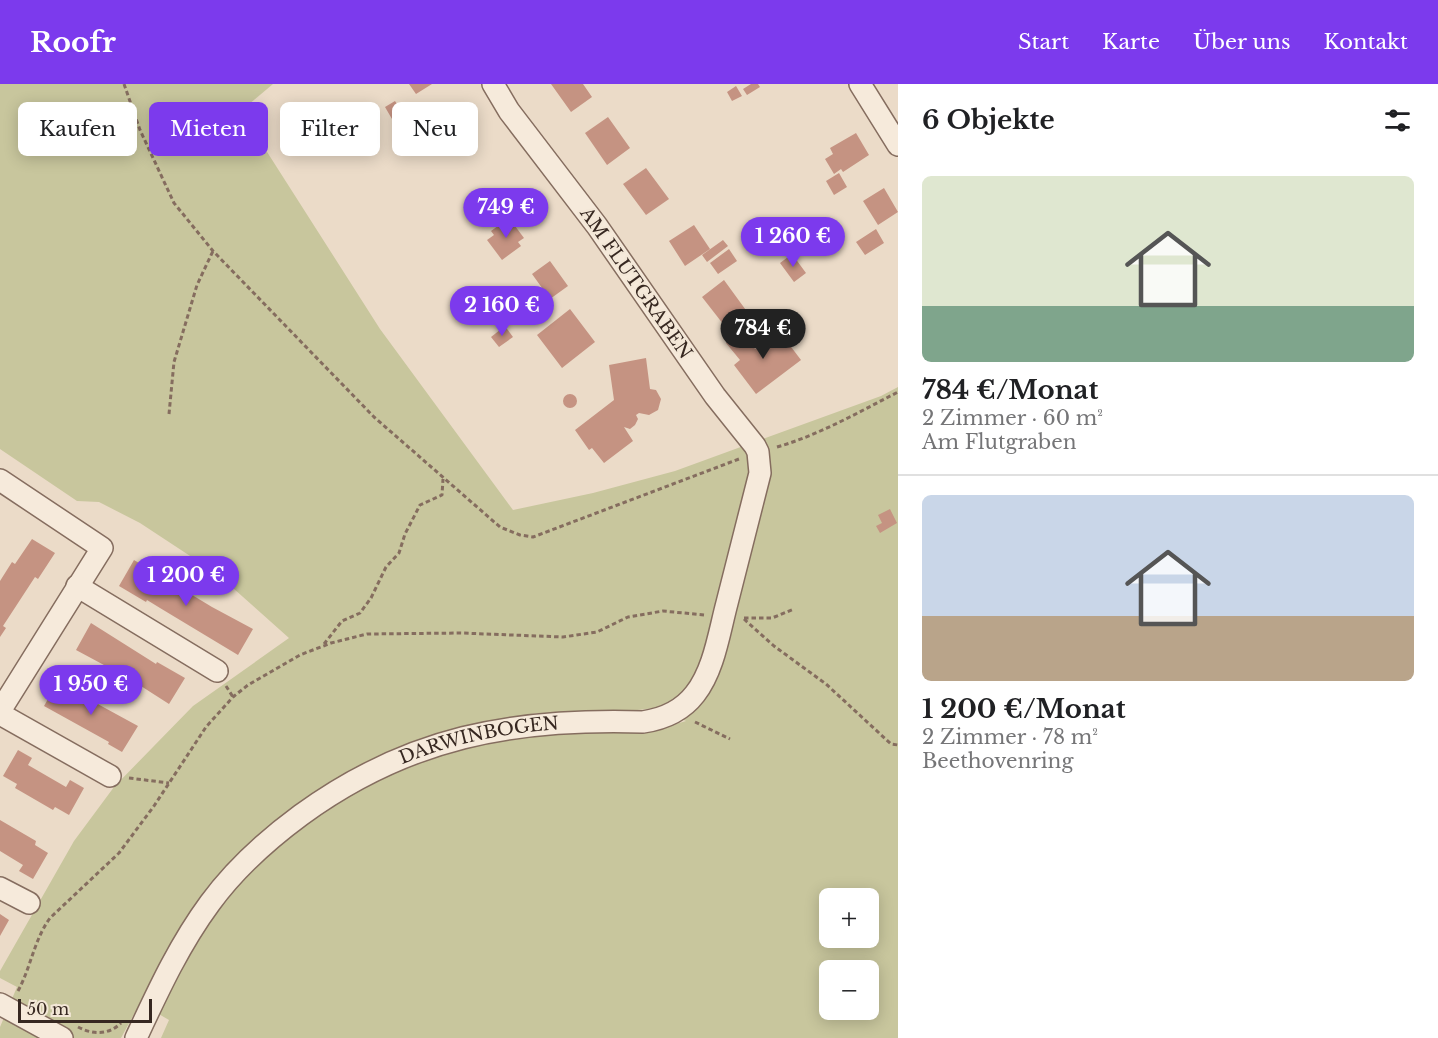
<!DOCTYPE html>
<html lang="de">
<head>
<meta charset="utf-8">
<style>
  body { margin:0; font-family:"Libre Baskerville",serif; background:#f6f6f6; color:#202124; height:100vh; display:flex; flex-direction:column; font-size:22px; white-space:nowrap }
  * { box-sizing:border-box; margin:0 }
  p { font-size:20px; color:#757577 }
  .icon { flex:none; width:33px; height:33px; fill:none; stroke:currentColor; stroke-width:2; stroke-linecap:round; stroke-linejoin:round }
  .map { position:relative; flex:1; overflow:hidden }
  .details { display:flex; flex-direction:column; background:#fff; width:540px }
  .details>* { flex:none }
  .top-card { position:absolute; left:18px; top:18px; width:570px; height:54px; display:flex; gap:12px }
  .controls { position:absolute; left:819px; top:804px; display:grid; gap:12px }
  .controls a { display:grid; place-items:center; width:60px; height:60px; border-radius:9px; background:#fff; box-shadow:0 3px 15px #0003; font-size:30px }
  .scale { position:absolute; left:18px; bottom:15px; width:134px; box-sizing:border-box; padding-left:6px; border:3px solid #372821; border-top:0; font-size:16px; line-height:21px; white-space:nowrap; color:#372821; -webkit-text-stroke:4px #f3e7d7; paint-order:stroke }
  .price { position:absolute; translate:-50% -51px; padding:0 14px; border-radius:21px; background:#7c3aed; color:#fff; font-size:20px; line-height:39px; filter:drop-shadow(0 2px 3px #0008) }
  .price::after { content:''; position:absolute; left:50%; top:36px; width:18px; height:14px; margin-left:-9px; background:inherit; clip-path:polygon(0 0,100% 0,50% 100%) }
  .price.current { background:#222; color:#fff }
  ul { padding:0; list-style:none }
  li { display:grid; align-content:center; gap:12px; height:318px; padding:0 24px }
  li+li { border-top:2px solid #e0e0e0 }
  li span { display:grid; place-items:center; height:186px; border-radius:9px; color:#555 }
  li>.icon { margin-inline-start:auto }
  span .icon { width:108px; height:108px; fill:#fffc; stroke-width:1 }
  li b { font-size:26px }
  h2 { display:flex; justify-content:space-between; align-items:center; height:72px; padding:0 24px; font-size:26px }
  .pill { padding:0 21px; border-radius:9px; background:#fff; box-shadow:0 3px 15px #0003; font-size:21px; line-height:54px }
  .pill.current { background:#7c3aed; color:#fff }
  header { display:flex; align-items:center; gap:36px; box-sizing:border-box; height:84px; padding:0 30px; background:#7c3aed; color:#fff }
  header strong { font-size:28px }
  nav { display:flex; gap:33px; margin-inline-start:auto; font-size:21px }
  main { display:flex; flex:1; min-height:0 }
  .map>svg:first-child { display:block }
  .green { fill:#c8c69d; fill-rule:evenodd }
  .building { fill:#c59382 }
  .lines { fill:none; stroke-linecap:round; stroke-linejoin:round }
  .street-casing { stroke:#856d5f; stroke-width:24 }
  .path { stroke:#856d5f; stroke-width:3; stroke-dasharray:4.5 3; stroke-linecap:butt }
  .street { stroke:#f6eadb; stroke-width:21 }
  .labels { text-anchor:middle; stroke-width:4.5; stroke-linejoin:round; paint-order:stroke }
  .street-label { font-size:18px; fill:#372821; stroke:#f3e7d7 }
</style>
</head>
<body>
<header>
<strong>Roofr</strong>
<nav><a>Start</a><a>Karte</a><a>Über uns</a><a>Kontakt</a></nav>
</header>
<main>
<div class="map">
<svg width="898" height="954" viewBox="0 0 898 954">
  <rect width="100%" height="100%" fill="#ebdbc8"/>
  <!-- green -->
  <path class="green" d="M 0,0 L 273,0 L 241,27 L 380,245 L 513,426 L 593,409 L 675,387 L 881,312 L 898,303 L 898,954 L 161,954 L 169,936 L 157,929 L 198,850 L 238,799 L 281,759 L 319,728 L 369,698 L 419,675 L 539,647 L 662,644 L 686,637 L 655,624 L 620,628 L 537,629 L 476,640 L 449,648 L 312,713 L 159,884 L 121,954 L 0,954 L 0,943 L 17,903 L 0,894 L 0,887 L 74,757 L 114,703 L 193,622 L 289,554 L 216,489 L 140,439 L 99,418 L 77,417 L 0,365 ZM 830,814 L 868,814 L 868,854 L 830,854 ZM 830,886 L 868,886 L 868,926 L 830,926 Z"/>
  <!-- building -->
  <path class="building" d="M 409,0 L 432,0 L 416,10 Z
    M 551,0 L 583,0 L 592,13 L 571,28 Z
    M 751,0 L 758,0 L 760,3 L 747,11 L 743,5 Z
    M 736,2 L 742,12 L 732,17 L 727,8 Z
    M 395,17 L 402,28 L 392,35 L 385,23 Z
    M 608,33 L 630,64 L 607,81 L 585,49 Z
    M 856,49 L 869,71 L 843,88 L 841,85 L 834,90 L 825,75 L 833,70 L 830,64 Z
    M 646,84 L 669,115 L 646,131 L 623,100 Z
    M 839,89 L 847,103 L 834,111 L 826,97 Z
    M 884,104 L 898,128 L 878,141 L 863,117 Z
    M 509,134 L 524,154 L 518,158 L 521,162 L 502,176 L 487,156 L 494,151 L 491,147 Z
    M 694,141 L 710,165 L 685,182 L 669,157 Z
    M 876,145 L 884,159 L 865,171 L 856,158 Z
    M 723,156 L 728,162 L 707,178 L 702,171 Z
    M 729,165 L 737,177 L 718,190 L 710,179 Z
    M 792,170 L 806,189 L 794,198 L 780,179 Z
    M 550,177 L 568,202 L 550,215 L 532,190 Z
    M 724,196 L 748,229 L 727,245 L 702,213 Z
    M 570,225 L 595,258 L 562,284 L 537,251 Z
    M 505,242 L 513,253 L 499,263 L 491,253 Z
    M 742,247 L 755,265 L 779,247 L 801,276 L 756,310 L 734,281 L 740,276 L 726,259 Z
    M 646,274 L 650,305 L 656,306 L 661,315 L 658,326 L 649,331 L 639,329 L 636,331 L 638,335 L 635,341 L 630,345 L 624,343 L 633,357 L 604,379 L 592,364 L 589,366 L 575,346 L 614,316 L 609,281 Z
    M563 317a7 7 0 1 1 14 0a7 7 0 1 1-14 0Z
    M 890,425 L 897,439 L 880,449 L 876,442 L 882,439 L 878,431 Z
    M 32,455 L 55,469 L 38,495 L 35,493 L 3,542 L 6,544 L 0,553 L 0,497 L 12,478 L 15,480 Z
    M 134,476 L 212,523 L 253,545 L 238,571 L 160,524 L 147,516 L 146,518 L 119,502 Z
    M 91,539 L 156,580 L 157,578 L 185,594 L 169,620 L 130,595 L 76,566 Z
    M 59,596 L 73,604 L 72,606 L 138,642 L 122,668 L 108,660 L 109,658 L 44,622 Z
    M 18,666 L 32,674 L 28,681 L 66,703 L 70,696 L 84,704 L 69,731 L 55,723 L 53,726 L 15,704 L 17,700 L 3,692 Z
    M 0,736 L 36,757 L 35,761 L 48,769 L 33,795 L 19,787 L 23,781 L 0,767 Z
    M 0,830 L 9,836 L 0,852 Z"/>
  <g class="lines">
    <!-- street casing -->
    <g class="street-casing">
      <g id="street">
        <path d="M 860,0 L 898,61"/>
        <path d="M 0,396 L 102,464 L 0,627"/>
        <path d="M 77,502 L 217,587"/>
        <path d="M 0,630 L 110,692"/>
        <path d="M 0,804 L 29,819"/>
        <path d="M 0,920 L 62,954"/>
        <path id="s1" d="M 136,954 C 158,907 179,861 210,819 C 235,785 267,756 301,731 C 408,653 513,634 643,638 C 663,635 682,627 695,610 C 714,586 719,549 727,519 C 738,476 749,433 760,389 L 758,368 L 755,362 L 715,312 L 597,142 L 509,27 L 493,0"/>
      </g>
    </g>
    <!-- path -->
    <path class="path" d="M 124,0 L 140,46 L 174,119 L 213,167 L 374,333 L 500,443 L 520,451 L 533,453 L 739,375
      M 169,330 L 174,278 L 197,201 L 213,167
      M 777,363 C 819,351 859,328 898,308
      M 744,534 L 772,534 L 794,525
      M 744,535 L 774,562 L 826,600 L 891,660 L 898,661
      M 324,560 L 342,537 L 360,529 L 371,514 L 386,483 L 399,469 L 405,450 L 420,421 L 442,411 L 443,395
      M 226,602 L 233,613
      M 695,638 L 730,655
      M 129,694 L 169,699
      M 18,907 C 31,883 34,856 50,834 L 119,769 L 154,722 L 206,643 L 233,613 L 248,601 L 300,571 L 331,559 L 367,550 L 461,549 L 563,553 L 597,548 L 628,533 L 663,527 L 704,531
      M 78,943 C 93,951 109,951 121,939"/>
    <!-- street -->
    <use href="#street" class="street"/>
  </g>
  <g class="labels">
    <!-- street labels -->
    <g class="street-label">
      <text transform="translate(636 199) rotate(55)" y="6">AM FLUTGRABEN</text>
      <text dy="6" stroke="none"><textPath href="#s1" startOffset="477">DARWINBOGEN</textPath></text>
    </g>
  </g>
</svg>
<div class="controls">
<a>+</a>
<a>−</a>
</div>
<div class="scale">50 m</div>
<b class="price" style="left:506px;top:155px">749 €</b>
<b class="price" style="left:793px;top:184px">1 260 €</b>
<b class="price" style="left:502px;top:253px">2 160 €</b>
<b class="price current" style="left:763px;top:276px">784 €</b>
<b class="price" style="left:186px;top:523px">1 200 €</b>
<b class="price" style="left:91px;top:632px">1 950 €</b>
<div class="top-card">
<a class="pill">Kaufen</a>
<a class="pill current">Mieten</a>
<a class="pill">Filter</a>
<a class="pill">Neu</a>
</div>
</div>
<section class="details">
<h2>6 Objekte<svg class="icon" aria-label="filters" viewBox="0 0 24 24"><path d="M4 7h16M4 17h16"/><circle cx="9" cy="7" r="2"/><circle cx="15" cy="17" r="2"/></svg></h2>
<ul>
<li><span style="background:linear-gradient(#dfe7d0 70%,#7fa58c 0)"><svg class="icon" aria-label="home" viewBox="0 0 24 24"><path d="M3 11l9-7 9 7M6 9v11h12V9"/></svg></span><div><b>784 €/Monat</b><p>2 Zimmer · 60 m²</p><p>Am Flutgraben</p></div></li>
<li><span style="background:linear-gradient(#c9d6e8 65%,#b9a48a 0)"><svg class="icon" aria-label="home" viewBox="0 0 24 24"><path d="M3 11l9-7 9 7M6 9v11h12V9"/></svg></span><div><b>1 200 €/Monat</b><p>2 Zimmer · 78 m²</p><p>Beethovenring</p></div></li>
</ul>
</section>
</main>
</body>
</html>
